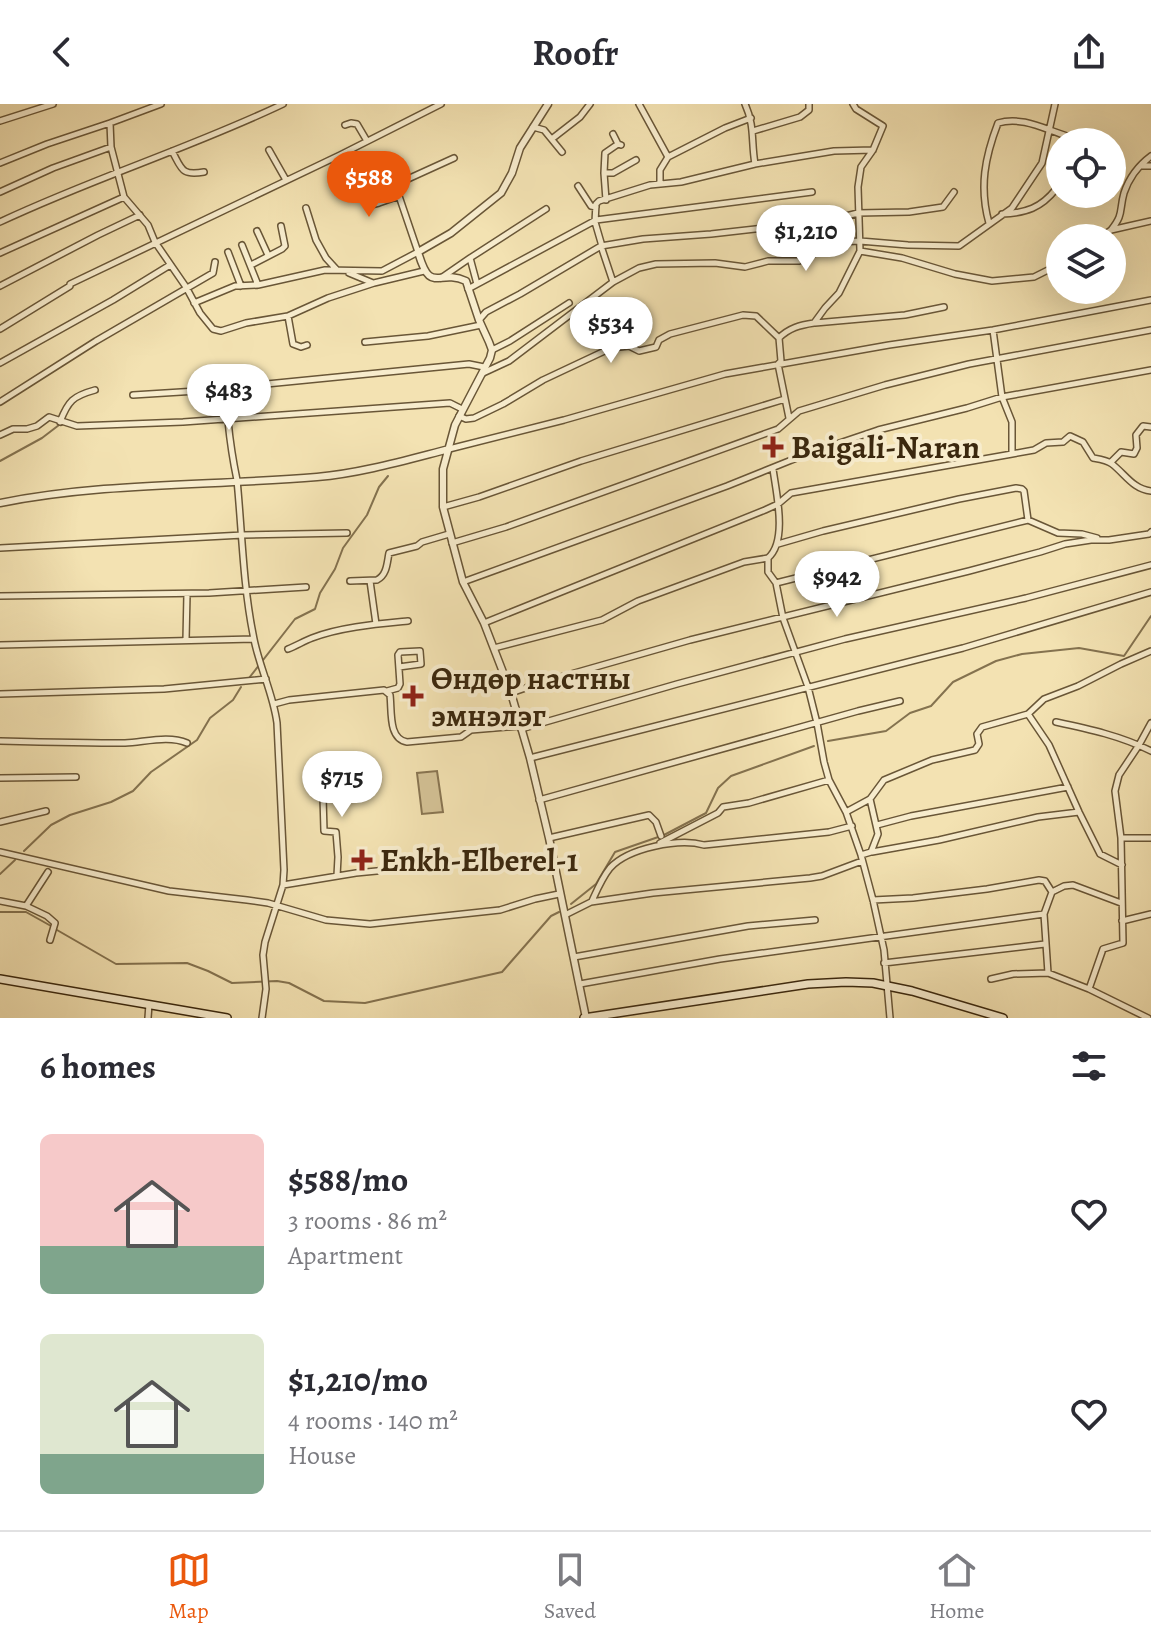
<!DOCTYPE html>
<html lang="en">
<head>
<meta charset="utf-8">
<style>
  body { margin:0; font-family:Alegreya,serif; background:#f2f2f3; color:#2b2b33; height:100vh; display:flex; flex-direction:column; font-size:30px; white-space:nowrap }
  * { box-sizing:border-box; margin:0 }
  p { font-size:26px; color:#7c7c81 }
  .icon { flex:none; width:44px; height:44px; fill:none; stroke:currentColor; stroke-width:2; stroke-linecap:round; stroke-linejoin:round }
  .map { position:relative; height:914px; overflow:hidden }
  .sheet { display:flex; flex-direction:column; background:#fff; flex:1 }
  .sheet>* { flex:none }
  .buttons { position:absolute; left:1046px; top:24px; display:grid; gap:16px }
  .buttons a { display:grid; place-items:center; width:80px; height:80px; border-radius:50%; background:#fff; box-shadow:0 8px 32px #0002; font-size:40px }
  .price { position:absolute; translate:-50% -68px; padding:0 18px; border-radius:28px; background:#fff; color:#222; font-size:26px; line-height:52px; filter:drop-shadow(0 2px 4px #0008) }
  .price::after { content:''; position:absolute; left:50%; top:48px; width:24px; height:18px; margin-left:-12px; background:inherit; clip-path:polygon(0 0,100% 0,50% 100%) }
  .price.on { background:#ea580c; color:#fff }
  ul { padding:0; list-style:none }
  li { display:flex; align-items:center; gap:24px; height:200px; padding:0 40px }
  li span { display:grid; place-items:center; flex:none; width:224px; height:160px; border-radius:12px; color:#555 }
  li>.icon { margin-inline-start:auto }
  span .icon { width:96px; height:96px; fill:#fffc; stroke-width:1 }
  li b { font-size:34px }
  h2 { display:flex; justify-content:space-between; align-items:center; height:96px; padding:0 40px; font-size:34px }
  header { display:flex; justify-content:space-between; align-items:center; height:104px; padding:0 40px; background:#fff; font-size:36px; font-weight:600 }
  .dock { display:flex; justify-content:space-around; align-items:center; height:112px; border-top:2px solid #e1e1e2; background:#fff; font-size:22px; color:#7c7c81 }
  .dock a { display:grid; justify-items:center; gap:4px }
  .dock .on { color:#ea580c }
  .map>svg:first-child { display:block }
  .green { fill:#d4c296; stroke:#887552; stroke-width:2 }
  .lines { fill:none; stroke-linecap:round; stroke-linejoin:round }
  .stream { stroke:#84724f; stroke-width:2 }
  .minor-casing { stroke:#695637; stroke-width:8 }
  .tertiary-casing { stroke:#695637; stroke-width:9 }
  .secondary-casing { stroke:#3b280e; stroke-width:10 }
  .minor { stroke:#f7eccd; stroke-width:5 }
  .tertiary { stroke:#f7eccd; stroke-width:6 }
  .secondary { stroke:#f7eccd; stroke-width:7 }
  .poi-dot { fill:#8f2418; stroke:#f7eccd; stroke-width:3 }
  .labels { text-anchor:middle; stroke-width:8; stroke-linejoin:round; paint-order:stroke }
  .poi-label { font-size:32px; font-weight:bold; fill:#3b280e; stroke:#f7eccd; text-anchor:start }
</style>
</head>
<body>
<header><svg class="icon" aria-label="back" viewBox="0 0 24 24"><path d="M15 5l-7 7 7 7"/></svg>Roofr<svg class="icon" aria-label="share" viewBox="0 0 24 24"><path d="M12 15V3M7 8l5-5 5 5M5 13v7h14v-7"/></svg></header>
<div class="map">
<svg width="1151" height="914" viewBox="0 0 1151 914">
  <rect width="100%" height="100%" fill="#f3e2b2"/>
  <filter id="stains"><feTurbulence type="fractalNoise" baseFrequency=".0025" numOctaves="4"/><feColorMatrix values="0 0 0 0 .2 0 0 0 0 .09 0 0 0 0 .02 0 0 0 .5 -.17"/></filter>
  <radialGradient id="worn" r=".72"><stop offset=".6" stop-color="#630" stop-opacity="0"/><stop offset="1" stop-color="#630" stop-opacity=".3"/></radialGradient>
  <!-- green -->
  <path class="green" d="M 437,667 L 443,708 L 422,710 L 417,669 Z"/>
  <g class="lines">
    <!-- stream -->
    <path class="stream" d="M 0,357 L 42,334 L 59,321
      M 249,574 L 295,515 L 315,505 L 320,489 L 335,465 L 343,444 L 367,411 L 379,383 L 388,372
      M 828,637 L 886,627 L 910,609 L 931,602 L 953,578 L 996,557 L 1022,550 L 1079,544 L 1124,552 L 1151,512
      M 24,747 L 51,721 L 70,711 L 111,698 L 133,687 L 151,668 L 197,636 L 210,614 L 233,596 L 241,583
      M 0,770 L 15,756
      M 571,800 L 596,780 L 615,748 L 664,731 L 706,709 L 718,684 L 731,672 L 814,642
      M 0,808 L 26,808 L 51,822
      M 57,826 L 116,860 L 187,859 L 208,867 L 232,879 L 277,877 L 289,879 L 324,897 L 365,899 L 502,868 L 551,812 L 559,808"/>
    <!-- minor casing -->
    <g class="minor-casing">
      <path id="minor" d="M 161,0 L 110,19 L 111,43 L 124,93 L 148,121 L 155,138 L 186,183 L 200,209 L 213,225 L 221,227 L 246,219 L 288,212 L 328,194 L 374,179 L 424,167
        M 639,0 L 668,53 L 660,66 L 660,79
        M 745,0 C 755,22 751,37 755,60
        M 0,17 L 53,0
        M 345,21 L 351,19 L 357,20 L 367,37
        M 533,23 L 544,26 L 562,48
        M 753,27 L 800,13 L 809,6 L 809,0
        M 613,30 L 618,40
        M 553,34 L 580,13 L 590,0
        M 269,46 L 286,76
        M 172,47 C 182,65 181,72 204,68
        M 668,53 L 725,24 L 751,14
        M 0,59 L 47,40 L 110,19
        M 1140,62 L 1151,62
        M 604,69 L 605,49 L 618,40 L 621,41
        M 359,81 L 371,101 L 379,99 L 399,92
        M 578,82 L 591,102 L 596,103
        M 0,88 L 53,64 L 111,43
        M 606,96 L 604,69 L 613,69 L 636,56
        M 306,104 L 316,136 L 326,154 L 337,166
        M 1002,110 C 1026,109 1041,104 1056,85
        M 0,118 C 93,74 191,44 283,0
        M 989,119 C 979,83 985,53 998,19 C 1022,12 1044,25 1067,32 C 1076,35 1084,34 1093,34
        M 1111,126 C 1124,110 1119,107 1124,89 C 1129,74 1139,61 1151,52
        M 257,127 L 268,151
        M 1100,134 L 1111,126 L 1151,117
        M 242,141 L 258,181
        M 601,142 L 613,178
        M 602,142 L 595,118 L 596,100 L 599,97 L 650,81 L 681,78 L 755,60 L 834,47 L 873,46
        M 860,147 L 902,154 L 955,170 L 992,177 L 1034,173 L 1060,160
        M 228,148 L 241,182
        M 0,149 L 124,93
        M 251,161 L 282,145 L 285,142 L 281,122
        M 349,169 L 373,179
        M 441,174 L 470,154
        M 477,180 L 470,154 L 546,105
        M 0,182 L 98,131 L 140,111
        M 468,185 L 596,116 L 812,88
        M 194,199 L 235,182 L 258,181 L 325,166 L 382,167 L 418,148 L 399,92 L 399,79 L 454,54
        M 288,212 L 293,240 L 301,243 L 307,241
        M 479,216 L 486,208 L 520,190 L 601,142 L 643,135 L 711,130 L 781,122 L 834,115 L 858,109 L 909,108 L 943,103 L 954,88
        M 815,219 L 905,211 L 944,203
        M 0,225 L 70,182 L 70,180 L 340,51 L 441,0
        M 993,226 L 1002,293 L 1012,318 L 1012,350
        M 365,238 L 428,232 L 481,221
        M 492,246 L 510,237 L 569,199
        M 0,259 L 113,196 L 170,161
        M 483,269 L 509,257 L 613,178 L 639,164 L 656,160 L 715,159 L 745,163 L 768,157 L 799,157 L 812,151 L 823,143 L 838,138 L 860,137 L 908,141 L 959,142 L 1012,104 L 1042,59 L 1055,0
        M 226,283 C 228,295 227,305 228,317 C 230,337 233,357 237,376 C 242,427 243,480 253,530 C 258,561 273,588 277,619 L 284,766 L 283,781 L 265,838 L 263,851 L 266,885 L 262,914
        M 133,291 L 197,287 L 469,260 L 484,263
        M 0,298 L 96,237 L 213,169 L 215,158
        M 459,312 L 466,315 L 474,314 L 503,300 L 543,276 L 611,244 L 629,242 L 639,247 L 656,243 L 659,236 L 670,230 L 743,211 L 756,212 L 779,234
        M 789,314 L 778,260 L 781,257 L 779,234 C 789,224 800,221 814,219 L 825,204 L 839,189 L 860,147 L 858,83 L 861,63 L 873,46 L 883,22 L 856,5 L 853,0
        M 60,318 C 68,297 73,292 95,286
        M 0,331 L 13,325 L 27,325 L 37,322 L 49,313 L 77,322 L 183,318 L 450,299 L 462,305
        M 449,345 L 564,316 L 725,270 L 889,241 L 993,226 L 1151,196
        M 1111,358 L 1121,348 L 1134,350 L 1137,344 L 1136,331 L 1143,322 L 1151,323
        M 773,365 C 776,388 788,437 768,454 L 768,468 L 776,479 L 783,514 L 808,583 L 817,619 L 824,658 L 829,676 L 846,708 L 861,751
        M 443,403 L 479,393 L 581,357 L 785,295
        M 452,439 L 506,423 L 778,325 L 799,307 L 885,281 L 969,260 L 1151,226
        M 778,440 L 823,427 L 959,395 L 1016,384 L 1022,385 L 1024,387 L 1028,416 L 1058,429 L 1082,430 L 1097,434
        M 0,444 L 243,431 L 347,429
        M 350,477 L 377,476 C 387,471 387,459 389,449 L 417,442 L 422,438 L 449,430
        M 370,477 L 376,520
        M 463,478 L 727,382 L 804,351 L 878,326 L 967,304 L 1002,293 L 1151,266
        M 776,479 L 1028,416
        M 0,492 L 209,489 L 306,483
        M 484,519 L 765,406 L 778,400 L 791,389 L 1012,350 L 1034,346 L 1046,339 L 1063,338 L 1070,332 L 1083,338 L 1093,354 C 1099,355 1107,356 1112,360 C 1126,371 1133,385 1151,387
        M 186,536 L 187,490
        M 0,541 L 254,535
        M 494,544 L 602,516 L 638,497 L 744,458 L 768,454
        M 288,545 C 296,542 304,537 312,534 C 340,523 377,520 408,517
        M 387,587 L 398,584 L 400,580 L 398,551 L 400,548 L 420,547 L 421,560 L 399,563
        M 511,589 L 543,578 L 690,536 L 969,467 L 1040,448 L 1065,440 L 1091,436 L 1109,436 L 1149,430 L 1151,428
        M 0,590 L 164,585 L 266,575
        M 274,600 L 289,596 L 384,586 L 390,591 C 392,607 388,635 407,638 L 461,633 L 471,626 L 520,622
        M 1028,610 L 1049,641 L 1079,708 L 1100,750 L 1122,761
        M 1056,618 C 1089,625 1121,632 1151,647
        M 521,625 L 677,580 L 845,535 L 1026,494 L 1151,461
        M 0,637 C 42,638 84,639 125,639 C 145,638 169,631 187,639
        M 530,654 L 963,544 L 1151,488
        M 320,659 L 323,693 L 324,727 L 336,728 L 338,753 L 337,772
        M 0,674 L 76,673
        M 870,695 L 878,730 L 871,748 L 861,751 L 873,796 L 884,846 L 890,914
        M 539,696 L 858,607 L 900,597
        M 846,708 L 870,695 L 884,676 L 932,656 L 975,646 L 979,640 L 977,630 L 982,623 L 1028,610 L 1044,595 L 1078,582 L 1121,560 L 1151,547
        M 0,718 L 46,707
        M 877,721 L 911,712 L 1068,683
        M 549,734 L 649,711 L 656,718 L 661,732
        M 1121,734 L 1151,734
        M 660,739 L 718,709 L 723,703 L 749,699 L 829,676
        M 0,748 L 169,787 L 247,796 L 268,799 L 326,816 L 370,820 L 500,806 L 535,795 L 559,790
        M 872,748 L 939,736 L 1038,713 L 1079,708
        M 283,781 L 356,769 L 418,763
        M 873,796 L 913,794 L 987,785 L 1039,776 L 1045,777 L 1052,788
        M 0,797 L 26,802 L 48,768
        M 592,797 C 597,786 602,774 610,764 C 628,744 679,734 704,741 L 829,728 L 852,722
        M 26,802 L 47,812 L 55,819 L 50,836
        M 565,811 L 591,798 L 653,789 L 810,774 L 822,772 L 862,757
        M 1122,817 L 1151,810
        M 574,853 L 748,822 L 815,816
        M 884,859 L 1045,840
        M 1048,869 L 1044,810 L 1052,788 L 1064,782 L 1073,781 L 1121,799
        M 991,875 L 1013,870 L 1048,869 L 1089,885 L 1148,914
        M 580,880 L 720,855 L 1044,810
        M 1089,885 L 1103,845 L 1123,839 L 1121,734 L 1115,687 L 1119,671 L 1139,641 L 1151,619
        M 148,914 L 149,900"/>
    </g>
    <!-- tertiary casing -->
    <g class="tertiary-casing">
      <path id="tertiary" d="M 548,0 L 520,44 L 512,69 L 501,89 L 451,129 L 418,148 C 431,192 437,164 466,177 L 479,216 L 489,238 L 492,246 L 490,254 L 455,321 L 443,365 L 443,403 L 463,478 L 484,519 L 511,589 L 530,654 L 549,734 L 586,914
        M 0,399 C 105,378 211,382 317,373 C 362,369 406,356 449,345"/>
    </g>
    <!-- secondary casing -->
    <g class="secondary-casing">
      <path id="secondary" d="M 0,875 L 227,914
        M 584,914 L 808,880 L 846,878 L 873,879 L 912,887 L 1003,914"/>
    </g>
    <!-- minor -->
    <use href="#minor" class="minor"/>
    <!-- tertiary -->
    <use href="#tertiary" class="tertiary"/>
    <!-- secondary -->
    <use href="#secondary" class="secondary"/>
  </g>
  <!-- markers -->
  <g class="poi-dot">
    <path d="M769 331h8v8h8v8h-8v8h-8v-8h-8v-8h8z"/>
    <path d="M409 580h8v8h8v8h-8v8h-8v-8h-8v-8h8z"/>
    <path d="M358 744h8v8h8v8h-8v8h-8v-8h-8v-8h8z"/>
  </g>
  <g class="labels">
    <!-- poi labels -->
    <g class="poi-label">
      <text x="791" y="354">Baigali-Naran</text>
      <text x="431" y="585">Өндөр настны<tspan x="431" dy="37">эмнэлэг</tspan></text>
      <text x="380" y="767">Enkh-Elberel-1</text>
    </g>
  </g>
  <rect width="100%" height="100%" filter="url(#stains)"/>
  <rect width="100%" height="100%" fill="url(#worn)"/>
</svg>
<div class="buttons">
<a><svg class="icon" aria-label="locate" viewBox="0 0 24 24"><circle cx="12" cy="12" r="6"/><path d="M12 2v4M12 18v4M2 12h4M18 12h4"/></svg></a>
<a><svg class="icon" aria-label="layers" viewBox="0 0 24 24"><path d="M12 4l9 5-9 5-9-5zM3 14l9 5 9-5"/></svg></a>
</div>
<b class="price on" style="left:369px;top:115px">$588</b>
<b class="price" style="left:806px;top:169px">$1,210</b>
<b class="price" style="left:611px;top:261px">$534</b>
<b class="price" style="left:229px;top:328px">$483</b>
<b class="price" style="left:837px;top:515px">$942</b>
<b class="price" style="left:342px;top:715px">$715</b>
</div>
<section class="sheet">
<h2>6 homes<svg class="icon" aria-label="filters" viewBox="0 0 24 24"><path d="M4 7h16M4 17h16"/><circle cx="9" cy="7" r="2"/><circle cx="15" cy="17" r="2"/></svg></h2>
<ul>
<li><span style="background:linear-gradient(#f6c9c9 70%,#7fa58c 0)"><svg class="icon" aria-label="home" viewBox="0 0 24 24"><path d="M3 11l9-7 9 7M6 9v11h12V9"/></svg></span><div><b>$588/mo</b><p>3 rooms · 86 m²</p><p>Apartment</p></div><svg class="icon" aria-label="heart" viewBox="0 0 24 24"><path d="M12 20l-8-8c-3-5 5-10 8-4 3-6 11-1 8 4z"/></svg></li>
<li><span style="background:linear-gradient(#dfe7d0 75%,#7fa58c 0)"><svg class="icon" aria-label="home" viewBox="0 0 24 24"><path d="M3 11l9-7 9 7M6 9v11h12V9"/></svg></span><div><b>$1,210/mo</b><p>4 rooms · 140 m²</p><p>House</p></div><svg class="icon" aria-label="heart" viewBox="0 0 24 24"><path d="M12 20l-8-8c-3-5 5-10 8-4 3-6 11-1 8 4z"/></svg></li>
</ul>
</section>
<nav class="dock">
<a class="on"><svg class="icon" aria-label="map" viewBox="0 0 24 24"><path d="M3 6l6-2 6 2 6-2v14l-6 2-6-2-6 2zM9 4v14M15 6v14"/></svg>Map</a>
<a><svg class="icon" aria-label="saved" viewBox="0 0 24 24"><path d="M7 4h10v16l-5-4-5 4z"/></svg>Saved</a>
<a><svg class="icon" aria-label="home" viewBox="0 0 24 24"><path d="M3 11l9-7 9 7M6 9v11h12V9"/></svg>Home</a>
</nav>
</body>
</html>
